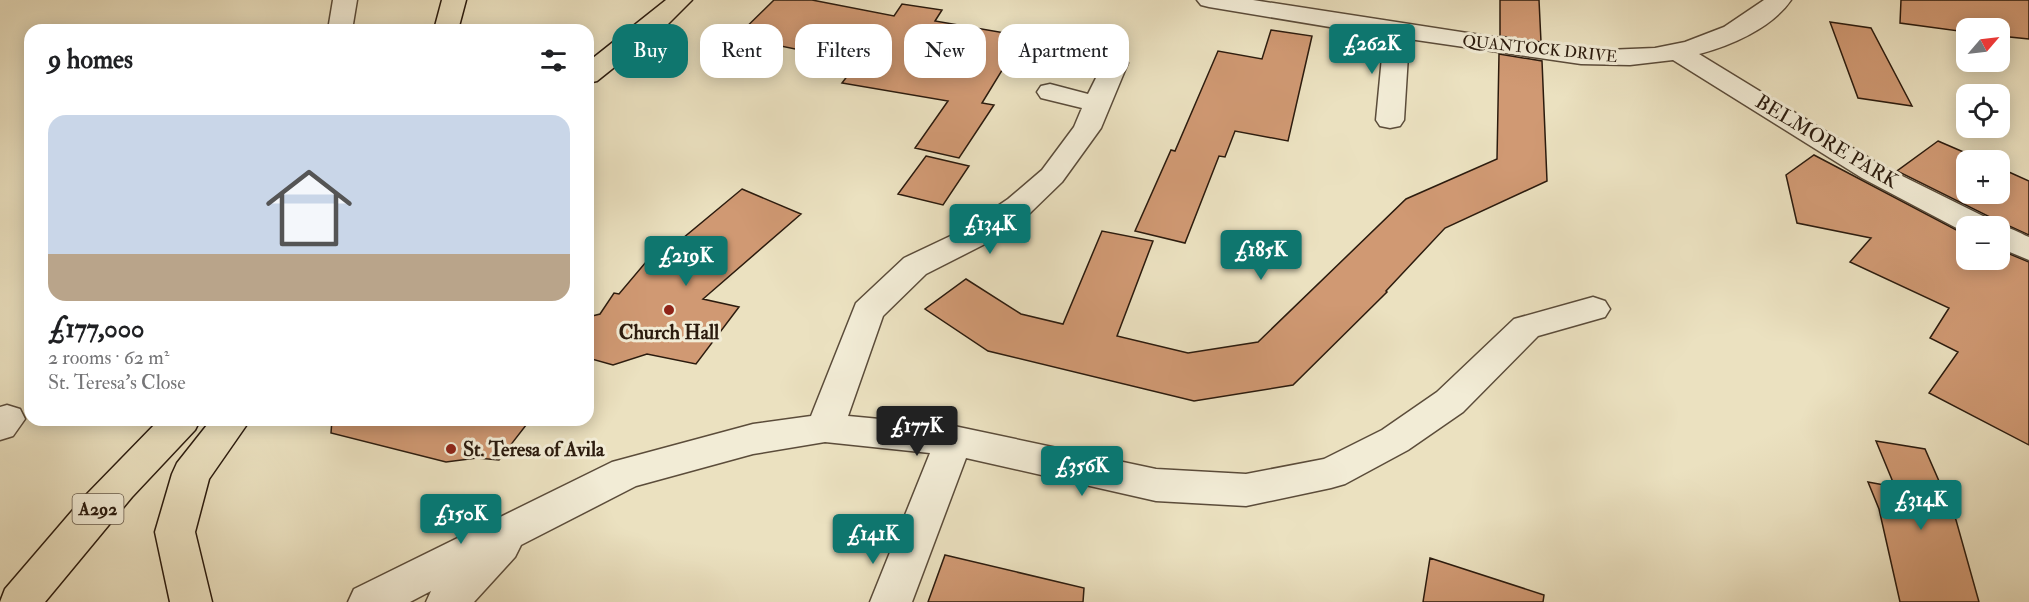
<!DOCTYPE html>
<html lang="en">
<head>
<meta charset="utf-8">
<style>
  body { margin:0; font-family:"IM FELL Double Pica",serif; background:#f6f6f6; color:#202124; height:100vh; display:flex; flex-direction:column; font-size:22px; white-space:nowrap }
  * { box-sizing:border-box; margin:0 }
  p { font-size:20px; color:#757577 }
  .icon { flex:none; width:33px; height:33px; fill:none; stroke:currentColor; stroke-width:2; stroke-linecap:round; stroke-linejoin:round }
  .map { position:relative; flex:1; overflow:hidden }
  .drawer { position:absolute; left:24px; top:24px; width:570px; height:402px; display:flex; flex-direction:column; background:#fff; border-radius:18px; box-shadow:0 3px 15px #0003 }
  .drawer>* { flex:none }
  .guide { position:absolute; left:612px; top:24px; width:570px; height:54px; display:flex; gap:12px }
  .needle { width:39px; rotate:62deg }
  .controls { position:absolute; left:1956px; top:18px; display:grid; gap:12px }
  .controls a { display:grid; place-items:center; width:54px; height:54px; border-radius:12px; background:#fff; box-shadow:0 3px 15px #0003; font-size:30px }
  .price { position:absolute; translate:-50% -51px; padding:0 14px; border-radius:6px; background:#0f766e; color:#fff; font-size:20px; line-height:39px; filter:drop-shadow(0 2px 3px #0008) }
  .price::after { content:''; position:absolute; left:50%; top:36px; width:18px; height:14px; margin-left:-9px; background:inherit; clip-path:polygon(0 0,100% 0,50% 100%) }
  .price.on { background:#222; color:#fff }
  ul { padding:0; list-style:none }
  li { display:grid; align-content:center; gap:12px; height:318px; padding:0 24px }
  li+li { border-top:2px solid #e0e0e0 }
  li span { display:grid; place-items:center; height:186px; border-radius:18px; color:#555 }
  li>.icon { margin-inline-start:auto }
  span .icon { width:108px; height:108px; fill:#fffc; stroke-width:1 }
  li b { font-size:26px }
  h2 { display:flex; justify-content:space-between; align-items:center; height:72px; padding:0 24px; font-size:26px }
  .chip { padding:0 21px; border-radius:18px; background:#fff; box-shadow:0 3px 15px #0003; font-size:21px; line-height:54px }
  .chip.on { background:#0f766e; color:#fff }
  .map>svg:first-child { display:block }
  .building { fill:#d09973; stroke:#2b1b0e; stroke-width:1.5 }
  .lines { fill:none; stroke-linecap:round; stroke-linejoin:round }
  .minor-casing { stroke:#5b4c3a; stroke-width:3 }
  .primary-casing { stroke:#2b1b0e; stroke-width:3 }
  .minor { fill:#f2ecd6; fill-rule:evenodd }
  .primary { fill:#ebe1c0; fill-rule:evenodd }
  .poi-dot { fill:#8f2418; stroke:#f2ecd6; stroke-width:2 }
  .labels { text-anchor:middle; stroke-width:6; stroke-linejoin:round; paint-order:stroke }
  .far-street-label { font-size:16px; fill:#2b1b0e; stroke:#f2ecd6 }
  .shield { fill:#f2ecd6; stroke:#675a4a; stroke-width:1.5 }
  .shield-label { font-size:18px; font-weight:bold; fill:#2b1b0e }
  .street-label { font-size:20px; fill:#2b1b0e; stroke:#f2ecd6 }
  .poi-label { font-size:20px; font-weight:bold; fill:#2b1b0e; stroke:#f2ecd6 }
</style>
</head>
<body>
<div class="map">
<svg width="2029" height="602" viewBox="0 0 2029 602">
  <rect width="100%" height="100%" fill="#ebe1c0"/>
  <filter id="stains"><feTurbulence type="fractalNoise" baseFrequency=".00333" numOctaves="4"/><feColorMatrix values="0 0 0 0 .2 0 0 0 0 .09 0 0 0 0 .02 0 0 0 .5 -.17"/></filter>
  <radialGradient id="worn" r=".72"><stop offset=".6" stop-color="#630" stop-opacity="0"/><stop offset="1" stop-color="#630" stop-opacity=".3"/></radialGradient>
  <!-- building -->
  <path class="building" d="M 774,0 L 812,0 L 894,16 L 902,4 L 942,10 L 935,21 L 1023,36 L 982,103 L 994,105 L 959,158 L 915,148 L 948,101 L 842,83 L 858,62 L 781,46 L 773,55 L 728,45 Z
    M 1500,0 L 1539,0 L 1541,42 L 1500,36 Z
    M 1901,0 L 2029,0 L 2029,39 L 2000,36 L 2000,28 L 1966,28 L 1966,32 L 1900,23 Z
    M 1830,22 L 1871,28 L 1912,106 L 1858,98 Z
    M 1271,30 L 1312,36 L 1288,141 L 1235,131 L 1225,157 L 1219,156 L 1185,243 L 1135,231 L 1171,150 L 1175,151 L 1218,51 L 1262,59 Z
    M 1499,54 L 1542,61 L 1547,181 L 1445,228 L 1386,291 L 1387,292 L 1293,385 L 1194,401 L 988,351 L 925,309 L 966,279 L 1021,314 L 1063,324 L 1102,231 L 1153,241 L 1117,336 L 1188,353 L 1258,342 L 1406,199 L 1497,159 Z
    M 1938,141 L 1982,160 L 1966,160 L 1966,194 L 2000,194 L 2000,168 L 2029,181 L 2029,235 L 2007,225 L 1998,224 L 1995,226 L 1990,217 L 1897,171 Z
    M 1814,155 L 1966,235 L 1966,260 L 2000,260 L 2000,250 L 2029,262 L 2029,445 L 1929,393 L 1958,352 L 1930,338 L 1949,308 L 1850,262 L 1871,238 L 1797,223 L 1786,175 Z
    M 926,156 L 969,166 L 943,205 L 898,194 Z
    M 742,189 L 801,214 L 703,299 L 739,307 L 696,364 L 647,354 L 613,365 L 588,358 L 588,317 L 600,314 L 614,293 L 619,294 L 651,256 L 659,258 Z
    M 332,420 L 530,420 L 499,460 L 477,458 L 446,462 L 331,433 Z
    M 1876,441 L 1925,449 L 1956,520 L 1979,602 L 1900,602 L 1879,509 L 1868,482 L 1895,487 Z
    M 945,555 L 1084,588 L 1083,602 L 928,602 Z
    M 1430,558 L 1544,595 L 1543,602 L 1423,602 Z"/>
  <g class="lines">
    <!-- minor casing -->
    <g class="minor-casing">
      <path id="minor" d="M 333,0 L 357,0 L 352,30 L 328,30 Z
        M 1197,0 L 1253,0 L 1532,43 L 1606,50 L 1655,48 L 1685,42 L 1724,27 L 1764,0 L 1791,0 C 1772,28 1730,46 1699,54 L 1882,166 L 1989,219 L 1993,226 L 1966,226 L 1966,233 L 1862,178 L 1673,60 L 1630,65 L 1581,64 L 1409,39 L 1404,120 L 1400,126 L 1390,128 L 1380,126 L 1376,120 L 1384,36 L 1209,7 L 1201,5 Z
        M 1115,55 L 1124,58 L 1128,63 L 1101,128 L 1062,182 L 1030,213 L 983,245 L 926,274 L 883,316 L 848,416 L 954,426 L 1156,469 L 1246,474 L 1324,459 L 1382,430 L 1437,392 L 1514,319 L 1593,297 L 1605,301 L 1610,309 L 1605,317 L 1538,336 L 1463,412 L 1408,450 L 1345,484 L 1331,488 L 1246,506 L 1156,501 L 966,458 L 912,602 L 870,602 L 930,453 L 825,442 L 753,454 L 636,486 L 521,545 L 515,557 L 474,602 L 426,602 L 431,591 L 410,602 L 348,602 L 354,589 L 612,462 L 753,424 L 811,416 L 856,303 L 904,258 L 961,231 L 1008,199 L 1042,170 L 1074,127 L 1082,108 L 1041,98 L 1037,92 L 1041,86 L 1050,84 L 1088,94 L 1106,58 Z
        M 1998,226 C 2009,226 2019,233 2029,237 L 2029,260 L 2000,248 L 2000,226 Z
        M 7,405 L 20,409 L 25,419 L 13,436 L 0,440 L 0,407 Z"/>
    </g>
    <!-- primary casing -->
    <g class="primary-casing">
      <path id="primary" d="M 442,0 L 466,0 L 458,30 L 434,30 Z
        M 666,0 L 692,0 L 667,25 L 597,81 L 588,83 L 588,62 Z
        M 159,420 L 200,420 L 195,430 L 132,497 L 45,602 L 0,602 L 5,589 L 84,497 Z
        M 211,420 L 250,420 L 209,479 L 195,532 L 212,602 L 170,602 L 155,532 L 172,474 L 177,463 Z"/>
    </g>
    <!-- minor -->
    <use href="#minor" class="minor"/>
    <!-- primary -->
    <use href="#primary" class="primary"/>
  </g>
  <!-- markers -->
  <g class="poi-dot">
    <circle cx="669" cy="310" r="6"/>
    <circle cx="451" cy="449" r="6"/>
  </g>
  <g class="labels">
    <!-- far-street labels -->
    <g class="far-street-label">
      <text transform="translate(1540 48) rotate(6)" y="6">QUANTOCK DRIVE</text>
    </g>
    <!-- shield labels -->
    <rect class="shield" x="72.5" y="494" width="51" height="30" rx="4.5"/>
    <g class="shield-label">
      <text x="98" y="515">A292</text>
    </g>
    <!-- street labels -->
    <g class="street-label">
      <text transform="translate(1827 141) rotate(31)" y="7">BELMORE PARK</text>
    </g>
    <!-- poi labels -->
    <g class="poi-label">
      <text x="669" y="339">Church Hall</text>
      <text x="463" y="456" text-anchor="start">St. Teresa of Avila</text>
    </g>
  </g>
  <rect width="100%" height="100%" filter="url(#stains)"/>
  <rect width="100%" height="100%" fill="url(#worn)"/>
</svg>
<div class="controls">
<a><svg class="needle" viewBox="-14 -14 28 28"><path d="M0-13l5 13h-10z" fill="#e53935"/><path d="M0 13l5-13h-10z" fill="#757577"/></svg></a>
<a><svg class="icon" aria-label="locate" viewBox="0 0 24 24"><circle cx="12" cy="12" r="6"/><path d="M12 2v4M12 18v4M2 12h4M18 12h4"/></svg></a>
<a>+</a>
<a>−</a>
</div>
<b class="price" style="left:1372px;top:75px">£262K</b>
<b class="price" style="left:990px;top:255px">£134K</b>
<b class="price" style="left:1261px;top:281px">£185K</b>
<b class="price" style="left:686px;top:287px">£219K</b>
<b class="price on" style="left:917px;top:457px">£177K</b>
<b class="price" style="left:1082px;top:497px">£356K</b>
<b class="price" style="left:1921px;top:531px">£314K</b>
<b class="price" style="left:461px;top:545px">£150K</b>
<b class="price" style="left:873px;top:565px">£141K</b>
<div class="guide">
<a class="chip on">Buy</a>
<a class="chip">Rent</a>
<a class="chip">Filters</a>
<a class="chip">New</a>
<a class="chip">Apartment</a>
</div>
<section class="drawer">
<h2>9 homes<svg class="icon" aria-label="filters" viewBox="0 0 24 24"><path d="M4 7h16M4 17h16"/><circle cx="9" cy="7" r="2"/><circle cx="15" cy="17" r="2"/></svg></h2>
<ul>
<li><span style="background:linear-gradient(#c9d6e8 75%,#b9a48a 0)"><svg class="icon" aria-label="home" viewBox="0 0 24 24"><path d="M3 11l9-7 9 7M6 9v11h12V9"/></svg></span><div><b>£177,000</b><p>2 rooms · 62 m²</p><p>St. Teresa's Close</p></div></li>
</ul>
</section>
</div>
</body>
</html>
